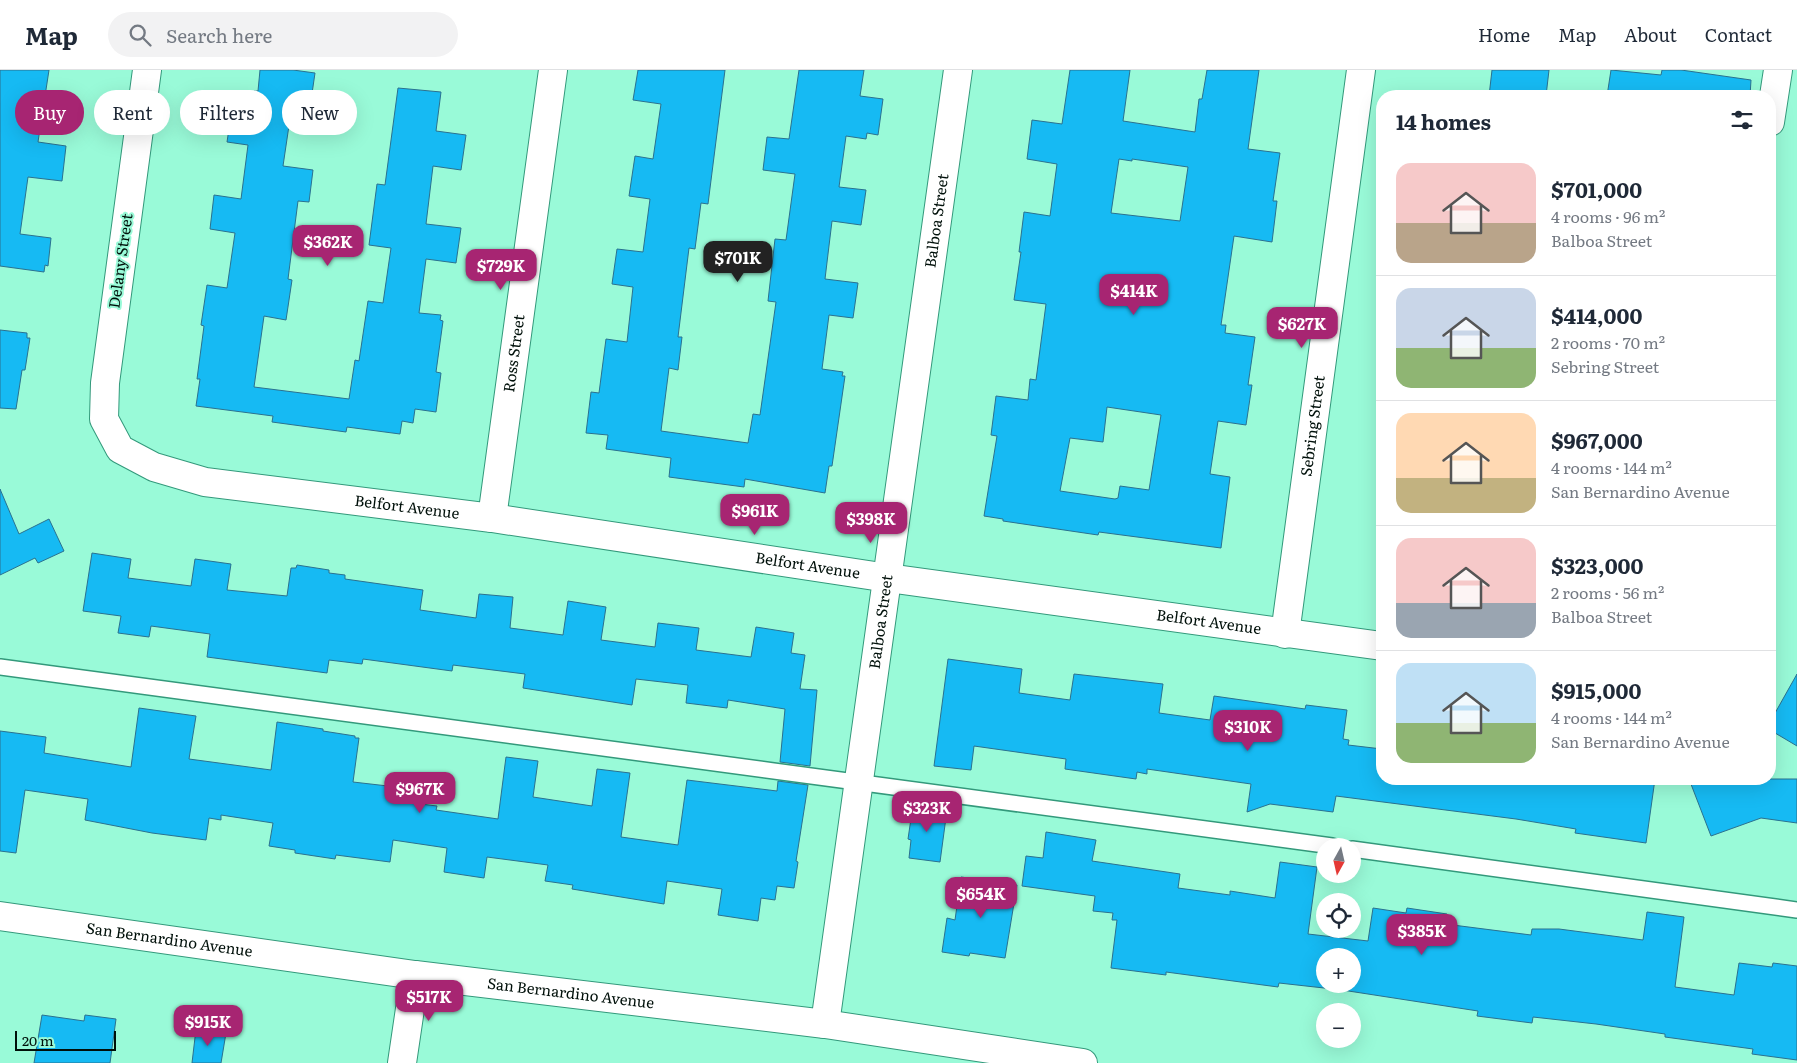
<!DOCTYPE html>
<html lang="en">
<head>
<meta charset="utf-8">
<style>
  body { margin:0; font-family:Literata,serif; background:#f2f2f3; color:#1f2937; height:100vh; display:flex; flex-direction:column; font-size:19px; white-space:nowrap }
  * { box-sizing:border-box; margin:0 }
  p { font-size:16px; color:#747a83 }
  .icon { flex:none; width:28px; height:28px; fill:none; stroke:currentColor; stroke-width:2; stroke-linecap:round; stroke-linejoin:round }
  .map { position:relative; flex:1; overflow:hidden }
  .side { position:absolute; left:1376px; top:20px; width:400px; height:695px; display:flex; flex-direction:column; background:#fff; border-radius:20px; box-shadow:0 5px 20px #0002 }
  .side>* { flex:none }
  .guide { position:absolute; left:15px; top:20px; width:475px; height:45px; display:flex; gap:10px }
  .needle { width:32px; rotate:188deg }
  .controls { position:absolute; left:1316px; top:768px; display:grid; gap:10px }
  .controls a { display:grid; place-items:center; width:45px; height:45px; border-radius:50%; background:#fff; box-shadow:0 5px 20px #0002; font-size:25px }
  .scale { position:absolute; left:15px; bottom:12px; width:101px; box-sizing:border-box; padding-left:5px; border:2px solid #00100a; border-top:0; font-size:14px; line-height:18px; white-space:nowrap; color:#00100a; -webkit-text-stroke:4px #99fad8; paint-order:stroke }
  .price { position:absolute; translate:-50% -42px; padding:0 11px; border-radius:10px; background:#a72572; color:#fff; font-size:16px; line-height:32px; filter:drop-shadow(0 1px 2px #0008) }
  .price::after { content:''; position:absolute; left:50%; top:30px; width:15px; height:11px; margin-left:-8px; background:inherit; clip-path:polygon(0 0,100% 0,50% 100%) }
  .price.active { background:#222; color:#fff }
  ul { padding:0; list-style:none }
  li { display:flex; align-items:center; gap:15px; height:125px; padding:0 20px }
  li+li { border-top:1px solid #e0e1e3 }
  li span { display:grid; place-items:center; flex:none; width:140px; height:100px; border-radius:15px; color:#555 }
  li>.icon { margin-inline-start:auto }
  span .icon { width:60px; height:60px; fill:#fffc; stroke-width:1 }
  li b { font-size:21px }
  h2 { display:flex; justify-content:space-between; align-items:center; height:60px; padding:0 20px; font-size:21px }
  .pill { padding:0 18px; border-radius:22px; background:#fff; box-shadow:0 5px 20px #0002; font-size:18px; line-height:45px }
  .pill.active { background:#a72572; color:#fff }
  header { display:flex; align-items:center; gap:30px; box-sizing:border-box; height:70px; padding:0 25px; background:#fff; border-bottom:1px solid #e0e1e3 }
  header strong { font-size:24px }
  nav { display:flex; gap:28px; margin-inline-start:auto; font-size:18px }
  .search { width:350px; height:45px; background:#f2f2f3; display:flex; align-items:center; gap:12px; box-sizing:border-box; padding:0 18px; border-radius:28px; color:#747a83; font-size:19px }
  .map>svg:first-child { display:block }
  .building { fill:#16baf3; stroke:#2b718f; fill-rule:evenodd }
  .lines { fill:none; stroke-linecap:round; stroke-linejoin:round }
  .service-casing { stroke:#33997b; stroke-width:18 }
  .minor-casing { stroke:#33997b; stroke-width:30 }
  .secondary-casing { stroke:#33997b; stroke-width:30 }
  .service { stroke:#fff; stroke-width:15 }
  .minor { stroke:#fff; stroke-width:28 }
  .secondary { stroke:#fff; stroke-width:28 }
  .labels { text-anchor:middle; stroke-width:4; stroke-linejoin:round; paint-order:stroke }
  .street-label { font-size:15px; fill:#00100a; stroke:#99fad8 }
</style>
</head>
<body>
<header>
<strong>Map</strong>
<div class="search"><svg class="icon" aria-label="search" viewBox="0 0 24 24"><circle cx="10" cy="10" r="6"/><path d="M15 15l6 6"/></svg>Search here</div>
<nav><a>Home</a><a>Map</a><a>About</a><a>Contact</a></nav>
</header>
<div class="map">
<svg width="1797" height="993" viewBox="0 0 1797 993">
  <rect width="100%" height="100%" fill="#99fad8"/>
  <!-- building -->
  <path class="building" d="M 0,0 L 49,0 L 38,72 L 66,76 L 62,111 L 28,107 L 20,164 L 51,168 L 48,196 L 45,195 L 44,202 L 0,196 Z
    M 260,0 L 293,0 L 315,3 L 309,44 L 291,42 L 283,96 L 313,100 L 309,132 L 298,131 L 288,209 L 292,210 L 286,250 L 264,246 L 254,317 L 349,329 L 355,290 L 359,291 L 368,231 L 383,233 L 391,178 L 369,175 L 377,114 L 385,115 L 398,18 L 441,22 L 436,61 L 466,65 L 461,100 L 433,96 L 426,154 L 461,158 L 456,193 L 426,189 L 419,243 L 441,245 L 440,250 L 443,251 L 436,302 L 441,303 L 436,342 L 415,339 L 413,353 L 402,351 L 400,364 L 347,357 L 346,362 L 272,352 L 273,346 L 196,336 L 200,309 L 197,309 L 204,256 L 201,255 L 207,215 L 227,218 L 235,163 L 210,159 L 214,125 L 241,129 L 248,75 L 227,72 L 233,32 L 252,34 L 254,21 L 258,21 Z
    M 638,0 L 725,0 L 708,134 L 701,133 L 695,179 L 689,178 L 678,267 L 682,267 L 678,300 L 669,298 L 661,361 L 748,373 L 753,344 L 760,345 L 776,232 L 768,231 L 775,169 L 786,170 L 795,104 L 763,100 L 767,67 L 789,69 L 799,0 L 864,0 L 860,26 L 883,29 L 878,65 L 867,63 L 866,69 L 846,66 L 839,117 L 866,120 L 861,155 L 832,151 L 825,209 L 858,213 L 853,248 L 829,245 L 822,299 L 843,302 L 842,306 L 845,306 L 832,396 L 829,396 L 825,423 L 745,409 L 744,417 L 669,407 L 671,388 L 606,379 L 608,365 L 586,363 L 591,322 L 599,323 L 606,269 L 627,272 L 633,217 L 612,214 L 617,179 L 643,182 L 650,129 L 629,126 L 635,86 L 653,89 L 661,34 L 633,30 Z
    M 1070,0 L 1130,0 L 1123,51 L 1195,62 L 1199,29 L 1202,29 L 1207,0 L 1259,0 L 1248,79 L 1280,83 L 1273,131 L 1277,131 L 1272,172 L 1234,166 L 1221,255 L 1226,255 L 1225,263 L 1255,267 L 1248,315 L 1252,315 L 1246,355 L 1218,351 L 1210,404 L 1230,407 L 1221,478 L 1099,462 L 1098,465 L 1003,451 L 1003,449 L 984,446 L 997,366 L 991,365 L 996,326 L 1028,330 L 1030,309 L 1036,310 L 1046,234 L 1014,230 L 1021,182 L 1019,182 L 1024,142 L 1050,146 L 1057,94 L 1027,89 L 1032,50 L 1062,54 ZM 1119,89 L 1132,91 L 1132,89 L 1188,97 L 1180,151 L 1111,143 ZM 1107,337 L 1161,345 L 1149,420 L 1120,416 L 1118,428 L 1115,429 L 1060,421 L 1070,368 L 1103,372 Z
    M 1492,0 L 1549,0 L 1546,26 L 1489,26 Z
    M 1611,0 L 1661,5 L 1662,0 L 1681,0 L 1751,10 L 1750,26 L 1607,26 Z
    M 0,260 L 27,263 L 27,268 L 30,268 L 25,300 L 22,300 L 16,339 L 0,338 Z
    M 0,419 L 19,464 L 49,449 L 64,481 L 38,493 L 35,488 L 0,505 Z
    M 92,483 L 131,489 L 128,508 L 191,516 L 195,489 L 231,494 L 227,520 L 287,526 L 291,498 L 296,498 L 297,495 L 329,500 L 329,503 L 345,505 L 345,509 L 423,520 L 420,540 L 476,548 L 479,524 L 513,527 L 510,558 L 563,565 L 568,531 L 606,537 L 601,570 L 655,577 L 658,553 L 699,558 L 696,580 L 751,587 L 756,557 L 794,563 L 791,583 L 805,585 L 800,619 L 817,620 L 810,696 L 780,692 L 785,639 L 728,630 L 727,638 L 686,633 L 688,615 L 636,609 L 632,635 L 523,618 L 525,604 L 453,595 L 452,601 L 363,589 L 362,594 L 329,590 L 327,603 L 207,587 L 210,564 L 151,556 L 149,567 L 118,563 L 121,546 L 83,541 Z
    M 948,589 L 1022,599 L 1019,623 L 1070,630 L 1074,604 L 1163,614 L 1159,643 L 1210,650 L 1214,626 L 1305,639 L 1306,635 L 1347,640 L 1343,669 L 1349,670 L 1348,675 L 1382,679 L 1382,709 L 1598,709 L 1626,713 L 1627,709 L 1655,709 L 1646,773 L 1575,763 L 1576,759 L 1516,749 L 1336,726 L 1333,742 L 1270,734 L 1247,742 L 1251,714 L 1147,699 L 1147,704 L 1137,702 L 1136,709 L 1065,699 L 1066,689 L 974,676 L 971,700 L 934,696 Z
    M 1797,604 L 1797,676 L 1770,660 L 1770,652 Z
    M 139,638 L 196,646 L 189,689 L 271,700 L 277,652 L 323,659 L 323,661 L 355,666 L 355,668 L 359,668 L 353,712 L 414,719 L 412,733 L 437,736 L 436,740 L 498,749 L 506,687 L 538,691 L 533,727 L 592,736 L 597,699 L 630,703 L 621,767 L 678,775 L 687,710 L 777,721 L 778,711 L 808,715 L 796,791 L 798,792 L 794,818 L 777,816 L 775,830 L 761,828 L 758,851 L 718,845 L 722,819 L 667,811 L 664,834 L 572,819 L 573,815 L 545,811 L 548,795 L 487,787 L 484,808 L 444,802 L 447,778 L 393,770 L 390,792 L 336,785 L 335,789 L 295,783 L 295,780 L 269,776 L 273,753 L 221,745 L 221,750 L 209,748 L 206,770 L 152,763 L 85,750 L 88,729 L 25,720 L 16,783 L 0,781 L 0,661 L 46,667 L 44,683 L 131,697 Z
    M 1689,709 L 1797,709 L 1797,753 L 1761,748 L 1711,766 Z
    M 913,735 L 947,740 L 940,792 L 909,788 L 911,770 L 908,769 Z
    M 1046,762 L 1096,770 L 1092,791 L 1180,804 L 1178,818 L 1230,825 L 1230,821 L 1275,828 L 1280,792 L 1317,797 L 1308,864 L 1368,871 L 1373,838 L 1406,843 L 1407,838 L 1447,844 L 1445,854 L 1531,865 L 1532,859 L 1559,859 L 1643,870 L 1647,842 L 1684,847 L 1675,917 L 1734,925 L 1739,893 L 1772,897 L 1773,893 L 1797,896 L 1797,990 L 1752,984 L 1753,979 L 1665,967 L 1665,964 L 1596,954 L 1533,947 L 1532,953 L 1477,946 L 1478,941 L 1342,920 L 1279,913 L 1278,917 L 1166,902 L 1166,905 L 1111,898 L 1117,850 L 1112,850 L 1113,843 L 1093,841 L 1095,826 L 1022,816 L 1026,786 L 1043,788 ZM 1325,886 L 1352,886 L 1352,914 L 1325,914 Z
    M 961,807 L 1017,815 L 1005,888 L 970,883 L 969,886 L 942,882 L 947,848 L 955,850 Z
    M 42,945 L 84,951 L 85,945 L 116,949 L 110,993 L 34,993 Z
    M 196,959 L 226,963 L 221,993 L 192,993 Z"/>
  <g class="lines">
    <!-- service casing -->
    <g class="service-casing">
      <path id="service" d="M 0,597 L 1332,776
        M 1352,779 L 1797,840"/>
    </g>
    <!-- minor casing -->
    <g class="minor-casing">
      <g id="minor">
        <path id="s1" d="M 147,0 L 105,313 L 104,349 L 120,379 L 154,397 L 205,412 L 492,448 L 888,508 L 1382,576"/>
        <path d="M 1770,52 L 1778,0"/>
        <path id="s2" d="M 492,448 L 553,0"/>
        <path id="s3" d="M 1285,564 L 1361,0"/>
        <path id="s4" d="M 825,954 L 958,0"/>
        <path d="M 402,993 L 415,905"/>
      </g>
    </g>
    <!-- secondary casing -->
    <g class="secondary-casing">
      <g id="secondary">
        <path id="s5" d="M 0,846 L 415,905 L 825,954 L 1083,993"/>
      </g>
    </g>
    <!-- service -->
    <use href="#service" class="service"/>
    <!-- minor -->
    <use href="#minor" class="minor"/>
    <!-- secondary -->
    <use href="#secondary" class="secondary"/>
  </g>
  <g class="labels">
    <!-- street labels -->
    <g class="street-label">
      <text dy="5" stroke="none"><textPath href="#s4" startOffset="811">Balboa Street</textPath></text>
      <text transform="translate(121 191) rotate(-82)" y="5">Delany Street</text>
      <text dy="5" stroke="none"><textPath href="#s2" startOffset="166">Ross Street</textPath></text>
      <text dy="5" stroke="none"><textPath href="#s3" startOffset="210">Sebring Street</textPath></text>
      <text dy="5" stroke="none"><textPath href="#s1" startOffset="681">Belfort Avenue</textPath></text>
      <text dy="5" stroke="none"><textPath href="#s1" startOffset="1086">Belfort Avenue</textPath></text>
      <text dy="5" stroke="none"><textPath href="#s4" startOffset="406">Balboa Street</textPath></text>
      <text dy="5" stroke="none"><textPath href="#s1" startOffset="1491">Belfort Avenue</textPath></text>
      <text dy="5" stroke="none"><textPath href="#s5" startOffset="171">San Bernardino Avenue</textPath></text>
      <text dy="5" stroke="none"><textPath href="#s5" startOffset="576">San Bernardino Avenue</textPath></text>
    </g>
  </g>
</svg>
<div class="controls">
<a><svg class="needle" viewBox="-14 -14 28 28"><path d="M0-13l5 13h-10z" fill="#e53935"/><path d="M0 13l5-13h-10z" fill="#747a83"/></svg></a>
<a><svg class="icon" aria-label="locate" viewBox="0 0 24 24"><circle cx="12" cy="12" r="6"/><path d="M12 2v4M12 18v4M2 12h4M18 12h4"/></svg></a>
<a>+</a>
<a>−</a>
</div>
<div class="scale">20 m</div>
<b class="price" style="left:328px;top:197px">$362K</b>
<b class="price active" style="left:738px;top:213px">$701K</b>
<b class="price" style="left:501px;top:221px">$729K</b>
<b class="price" style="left:1134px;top:246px">$414K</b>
<b class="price" style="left:1302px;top:279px">$627K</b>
<b class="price" style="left:755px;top:466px">$961K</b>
<b class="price" style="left:871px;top:474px">$398K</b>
<b class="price" style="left:1248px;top:682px">$310K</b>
<b class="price" style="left:420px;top:744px">$967K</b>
<b class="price" style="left:927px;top:763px">$323K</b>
<b class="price" style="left:981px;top:849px">$654K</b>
<b class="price" style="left:1422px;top:886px">$385K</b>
<b class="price" style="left:429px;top:952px">$517K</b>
<b class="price" style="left:208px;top:977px">$915K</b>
<div class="guide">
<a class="pill active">Buy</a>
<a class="pill">Rent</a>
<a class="pill">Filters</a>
<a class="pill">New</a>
</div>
<section class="side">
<h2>14 homes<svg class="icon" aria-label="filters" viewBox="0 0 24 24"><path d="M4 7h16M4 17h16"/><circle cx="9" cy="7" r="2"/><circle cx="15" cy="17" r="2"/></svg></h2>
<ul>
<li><span style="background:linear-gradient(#f6c9c9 60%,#b9a48a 0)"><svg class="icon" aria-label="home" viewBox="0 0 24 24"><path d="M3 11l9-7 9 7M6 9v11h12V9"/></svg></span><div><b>$701,000</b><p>4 rooms · 96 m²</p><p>Balboa Street</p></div></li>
<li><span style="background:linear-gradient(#c9d6e8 60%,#8fb573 0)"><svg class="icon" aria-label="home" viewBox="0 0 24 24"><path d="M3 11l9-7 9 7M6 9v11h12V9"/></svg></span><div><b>$414,000</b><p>2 rooms · 70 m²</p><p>Sebring Street</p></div></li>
<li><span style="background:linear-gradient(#ffd9b3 65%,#c2b280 0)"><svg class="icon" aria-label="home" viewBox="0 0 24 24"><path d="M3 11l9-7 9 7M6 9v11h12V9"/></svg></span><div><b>$967,000</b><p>4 rooms · 144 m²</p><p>San Bernardino Avenue</p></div></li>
<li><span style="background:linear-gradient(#f6c9c9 65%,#9aa5b1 0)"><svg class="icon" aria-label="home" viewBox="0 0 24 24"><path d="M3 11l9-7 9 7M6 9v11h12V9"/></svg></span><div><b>$323,000</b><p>2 rooms · 56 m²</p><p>Balboa Street</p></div></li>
<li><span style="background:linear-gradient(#bfe0f5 60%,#8fb573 0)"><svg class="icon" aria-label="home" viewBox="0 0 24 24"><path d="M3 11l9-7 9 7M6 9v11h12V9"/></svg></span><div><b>$915,000</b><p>4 rooms · 144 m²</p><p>San Bernardino Avenue</p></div></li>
</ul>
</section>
</div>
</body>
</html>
